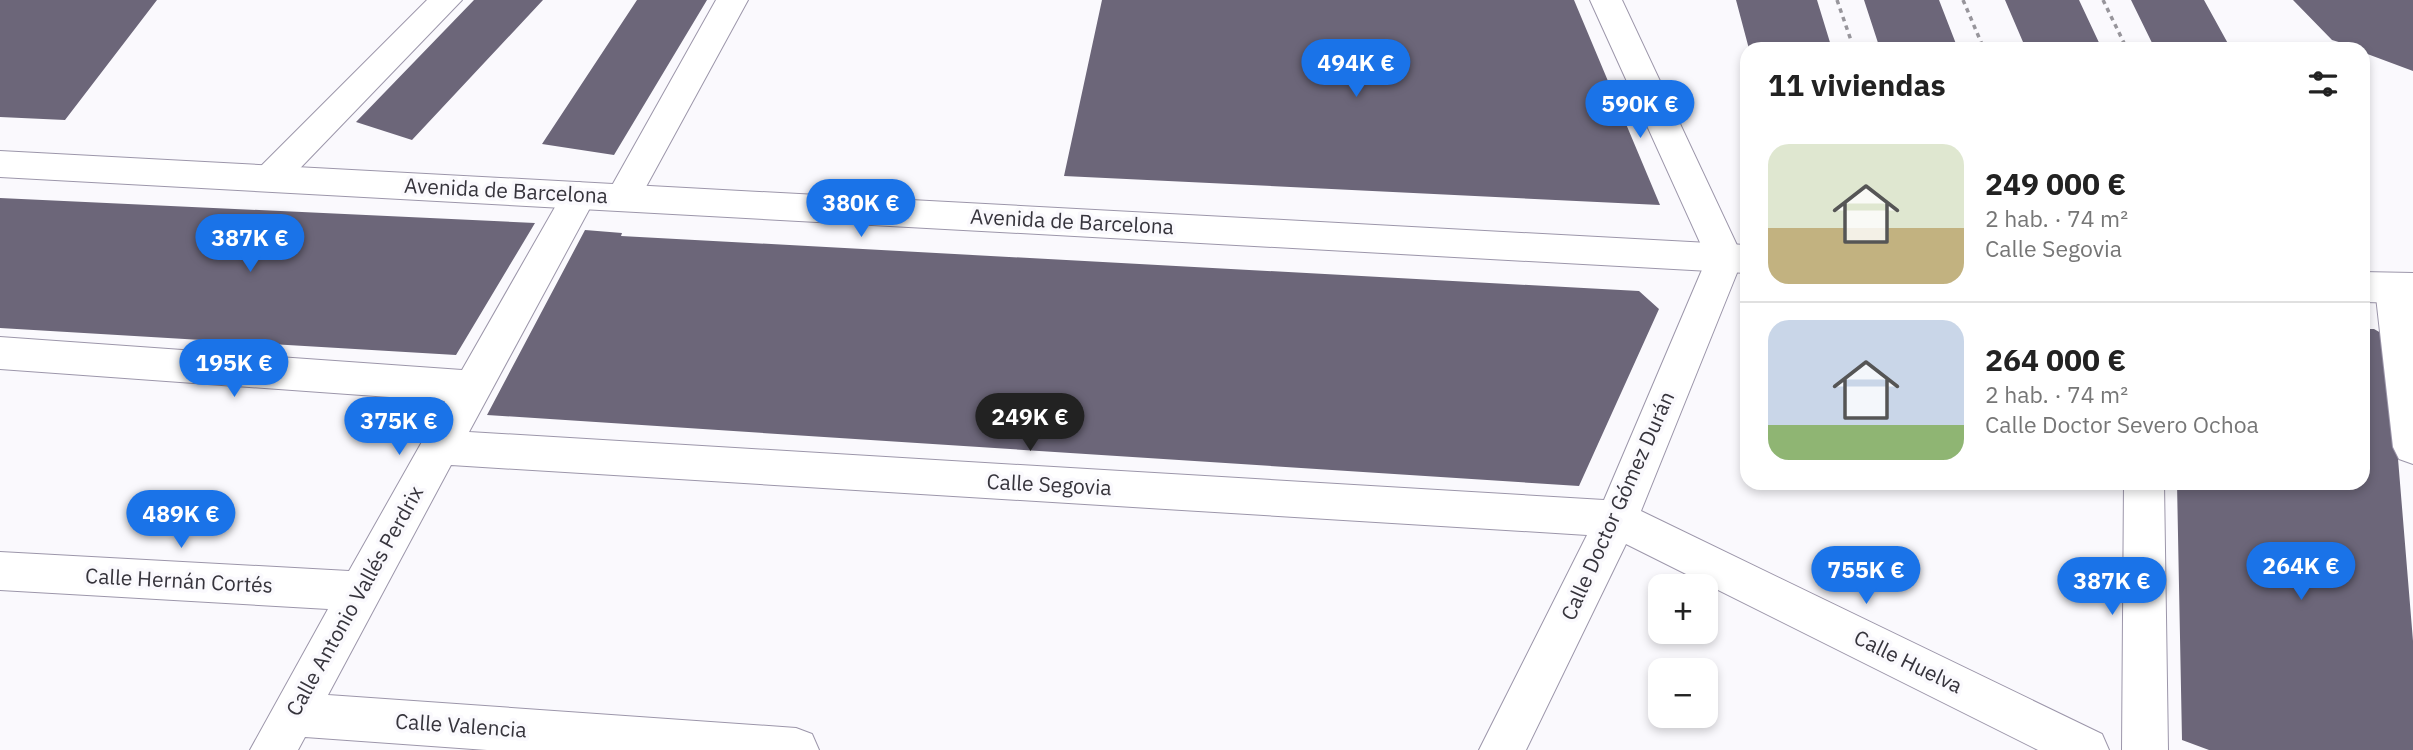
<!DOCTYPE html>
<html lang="es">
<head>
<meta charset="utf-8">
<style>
  body { margin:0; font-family:"IBM Plex Sans",sans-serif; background:#f2f2f2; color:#222; height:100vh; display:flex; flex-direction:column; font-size:26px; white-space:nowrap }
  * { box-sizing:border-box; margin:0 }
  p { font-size:23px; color:#767676 }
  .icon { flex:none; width:38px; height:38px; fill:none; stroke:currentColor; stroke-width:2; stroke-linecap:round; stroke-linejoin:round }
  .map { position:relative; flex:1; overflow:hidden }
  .details { position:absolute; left:1740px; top:42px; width:630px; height:448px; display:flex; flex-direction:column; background:#fff; border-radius:21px; box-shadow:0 4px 10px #0003 }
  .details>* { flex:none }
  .fabs { position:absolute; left:1648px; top:574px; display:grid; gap:14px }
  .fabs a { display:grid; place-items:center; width:70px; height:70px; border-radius:14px; background:#fff; box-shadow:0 4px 10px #0003; font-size:35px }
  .price { position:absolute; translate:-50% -60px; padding:0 16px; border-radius:24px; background:#1a73e8; color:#fff; font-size:23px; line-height:46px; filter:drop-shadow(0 2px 4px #0008) }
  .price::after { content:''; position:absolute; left:50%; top:42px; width:21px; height:16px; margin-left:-10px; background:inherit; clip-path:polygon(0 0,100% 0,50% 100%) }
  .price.active { background:#222; color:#fff }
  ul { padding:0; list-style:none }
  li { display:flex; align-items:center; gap:21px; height:175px; padding:0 28px }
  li+li { border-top:2px solid #e0e0e0 }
  li span { display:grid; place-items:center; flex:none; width:196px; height:140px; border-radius:21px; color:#555 }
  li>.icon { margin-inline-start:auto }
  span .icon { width:84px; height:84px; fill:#fffc; stroke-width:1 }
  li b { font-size:30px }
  h2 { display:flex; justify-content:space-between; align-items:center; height:84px; padding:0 28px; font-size:30px }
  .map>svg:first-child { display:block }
  .building { fill:#6c6679 }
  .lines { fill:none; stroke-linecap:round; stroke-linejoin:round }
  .street-casing { stroke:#9c96aa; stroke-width:2 }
  .secondary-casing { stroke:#9c96aa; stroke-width:2 }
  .path { stroke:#97959b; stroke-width:3.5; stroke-dasharray:4.5 4.5; stroke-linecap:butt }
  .street { fill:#fff; fill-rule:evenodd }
  .secondary { fill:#fff; fill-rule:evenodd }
  .labels { text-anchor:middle; stroke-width:7; stroke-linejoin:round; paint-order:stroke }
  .street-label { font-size:21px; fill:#36343c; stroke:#faf9fd }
</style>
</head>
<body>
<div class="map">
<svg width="2413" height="750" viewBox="0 0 2413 750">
  <rect width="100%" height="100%" fill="#faf9fd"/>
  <!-- building -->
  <path class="building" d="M 0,0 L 157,0 L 65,120 L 0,117 Z
    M 474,0 L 543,0 L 412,140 L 356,122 Z
    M 637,0 L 707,0 L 614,155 L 542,144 Z
    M 1102,0 L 1574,0 L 1660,205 L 1064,176 Z
    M 1736,0 L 1817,0 L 1832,49 L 1749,49 Z
    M 1864,0 L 1939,0 L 1958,49 L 1880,49 Z
    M 2005,0 L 2079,0 L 2102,49 L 2026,49 Z
    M 2131,0 L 2204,0 L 2231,49 L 2155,49 Z
    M 2293,0 L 2413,0 L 2413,71 L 2362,52 L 2362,49 L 2332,40 Z
    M 0,198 L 535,223 L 456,355 L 0,328 Z
    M 585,230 L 622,233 L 621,236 L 1639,291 L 1659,309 L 1579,486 L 487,415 Z
    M 2362,329 L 2374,329 L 2388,337 L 2413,641 L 2413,750 L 2209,750 L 2182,740 L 2177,483 L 2362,483 Z"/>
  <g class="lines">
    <!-- street casing -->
    <g class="street-casing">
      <path id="street" d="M 427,0 L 462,0 L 282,187 L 270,191 L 258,187 L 253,178 L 258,169 Z
        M 716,0 L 748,0 L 635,207 L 623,211 L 611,207 L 605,198 Z
        M 1590,0 L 1622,0 L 1743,258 L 1641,511 L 2102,734 L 2109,750 L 2038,750 L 1626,544 L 1526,750 L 1479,750 L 1587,535 L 451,465 L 328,695 L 796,728 L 812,734 L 819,750 L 487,750 L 305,737 L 298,750 L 250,750 L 328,609 L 0,590 L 0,552 L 349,571 L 445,401 L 0,369 L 0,337 L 462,370 L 567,186 L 579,182 L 591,186 L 597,195 L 469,432 L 1604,500 L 1707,258 Z
        M 2393,273 L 2406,278 L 2413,300 L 2413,464 L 2399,459 L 2393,447 L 2375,288 L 2380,278 Z
        M 2124,483 L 2164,483 L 2168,750 L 2122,750 Z"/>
    </g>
    <!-- secondary casing -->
    <g class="secondary-casing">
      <path id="secondary" d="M 0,151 L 1746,245 L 1746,273 L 0,177 Z
        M 2362,272 L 2413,273 L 2413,303 L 2362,302 Z"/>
    </g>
    <!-- path -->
    <path class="path" d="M 1837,0 L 1854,49
      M 1963,0 L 1984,49
      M 2103,0 L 2127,49"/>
    <!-- street -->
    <use href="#street" class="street"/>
    <!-- secondary -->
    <use href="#secondary" class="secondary"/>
  </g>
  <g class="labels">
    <!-- street labels -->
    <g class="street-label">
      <text transform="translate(506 191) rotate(3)" y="7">Avenida de Barcelona</text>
      <text transform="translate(1072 222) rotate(3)" y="7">Avenida de Barcelona</text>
      <text transform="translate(1049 485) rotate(3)" y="7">Calle Segovia</text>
      <text transform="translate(1618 506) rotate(-66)" y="7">Calle Doctor Gómez Durán</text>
      <text transform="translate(179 581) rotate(3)" y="7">Calle Hernán Cortés</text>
      <text transform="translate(355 601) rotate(-61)" y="7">Calle Antonio Vallés Perdrix</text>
      <text transform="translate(1908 662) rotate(26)" y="7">Calle Huelva</text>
      <text transform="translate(461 726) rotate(4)" y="7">Calle Valencia</text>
    </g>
  </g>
</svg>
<div class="fabs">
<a>+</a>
<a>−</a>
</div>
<b class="price" style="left:1356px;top:99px">494K €</b>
<b class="price" style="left:1640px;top:140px">590K €</b>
<b class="price" style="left:861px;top:239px">380K €</b>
<b class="price" style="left:250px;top:274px">387K €</b>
<b class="price" style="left:234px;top:399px">195K €</b>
<b class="price active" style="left:1030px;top:453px">249K €</b>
<b class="price" style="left:399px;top:457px">375K €</b>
<b class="price" style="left:181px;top:550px">489K €</b>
<b class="price" style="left:2301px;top:602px">264K €</b>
<b class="price" style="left:1866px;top:606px">755K €</b>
<b class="price" style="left:2112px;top:617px">387K €</b>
<section class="details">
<h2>11 viviendas<svg class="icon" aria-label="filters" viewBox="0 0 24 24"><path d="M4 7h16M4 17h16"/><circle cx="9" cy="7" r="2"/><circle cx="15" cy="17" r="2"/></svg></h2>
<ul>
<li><span style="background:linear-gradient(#dfe7d0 60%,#c2b280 0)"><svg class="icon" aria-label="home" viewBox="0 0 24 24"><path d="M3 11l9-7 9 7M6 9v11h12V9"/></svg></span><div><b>249 000 €</b><p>2 hab. · 74 m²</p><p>Calle Segovia</p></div></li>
<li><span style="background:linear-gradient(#c9d6e8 75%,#8fb573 0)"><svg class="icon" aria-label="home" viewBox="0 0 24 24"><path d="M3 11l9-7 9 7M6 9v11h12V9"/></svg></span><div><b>264 000 €</b><p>2 hab. · 74 m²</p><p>Calle Doctor Severo Ochoa</p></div></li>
</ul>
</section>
</div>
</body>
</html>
